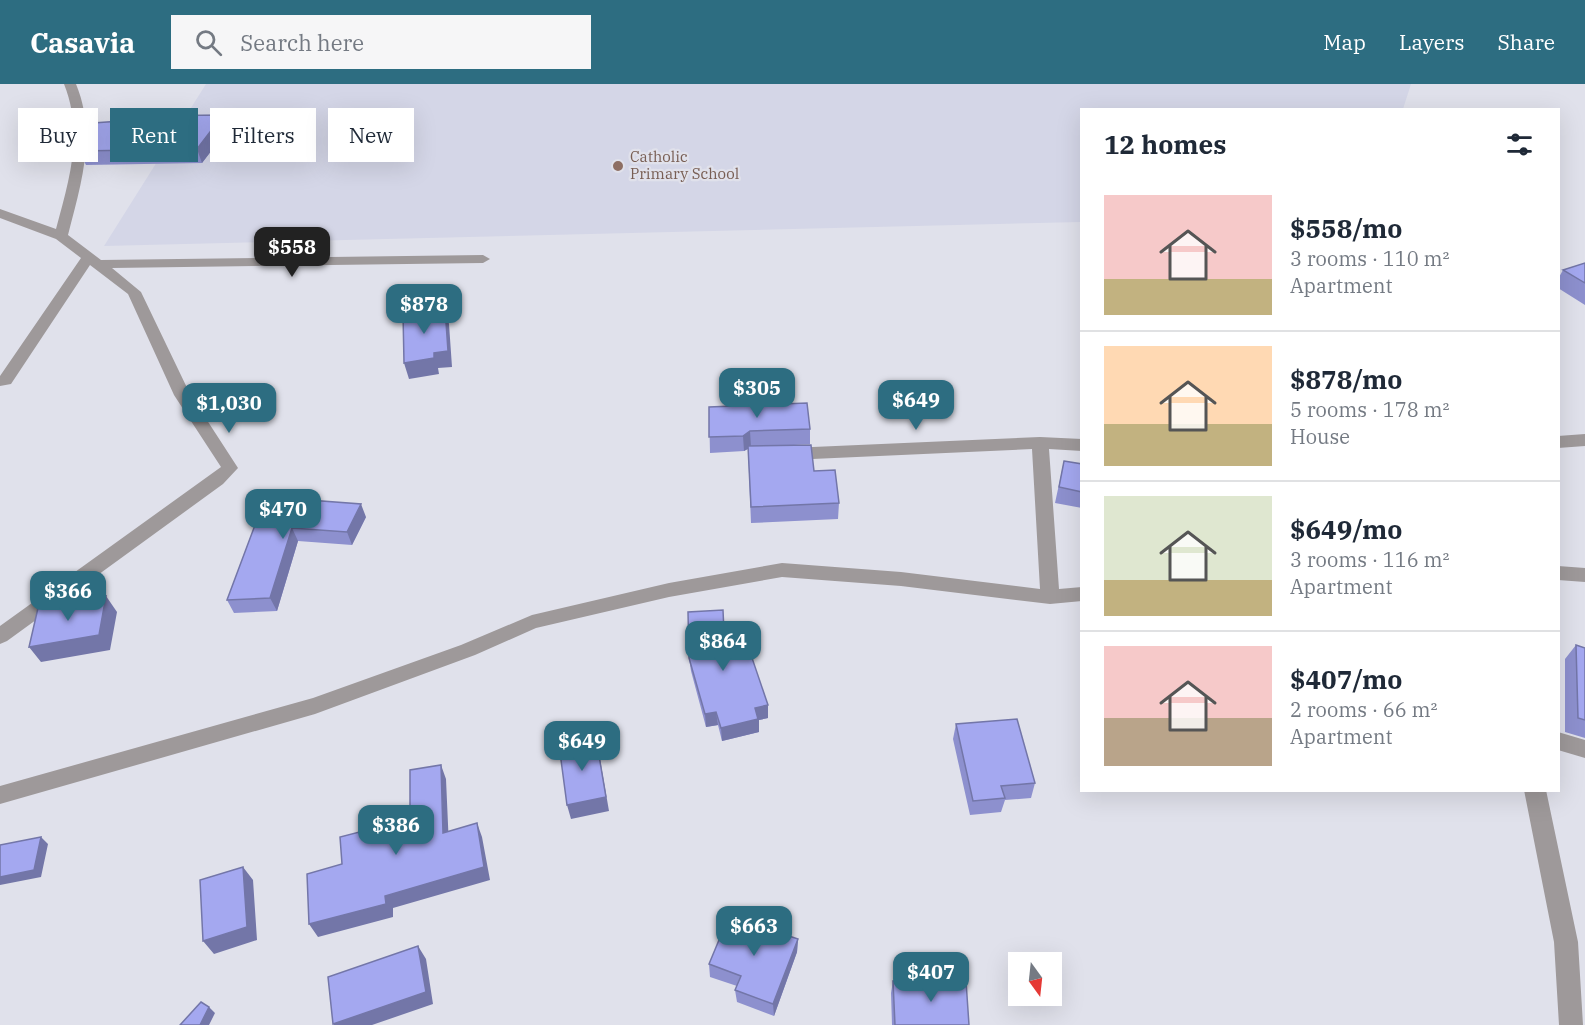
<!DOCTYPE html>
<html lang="en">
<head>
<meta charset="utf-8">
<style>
  body { margin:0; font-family:"IBM Plex Serif",serif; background:#f6f6f7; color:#1f2937; height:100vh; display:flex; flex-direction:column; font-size:22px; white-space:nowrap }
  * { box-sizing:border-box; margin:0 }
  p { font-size:20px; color:#747a83 }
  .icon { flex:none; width:33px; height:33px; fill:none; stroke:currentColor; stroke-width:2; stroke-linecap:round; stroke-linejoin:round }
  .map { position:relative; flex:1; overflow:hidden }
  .side { position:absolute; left:1080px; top:24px; width:480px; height:684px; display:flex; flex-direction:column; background:#fff; border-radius:0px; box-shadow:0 6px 24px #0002 }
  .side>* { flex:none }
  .hud { position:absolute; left:18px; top:24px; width:570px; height:54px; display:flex; gap:12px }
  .needle { width:39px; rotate:165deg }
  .tools { position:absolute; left:1008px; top:868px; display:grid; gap:12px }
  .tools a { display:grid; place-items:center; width:54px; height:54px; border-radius:0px; background:#fff; box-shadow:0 6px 24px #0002; font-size:30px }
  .price { position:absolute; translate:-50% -51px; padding:0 14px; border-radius:12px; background:#2d6d81; color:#fff; font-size:20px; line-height:39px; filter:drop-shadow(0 2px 3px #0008) }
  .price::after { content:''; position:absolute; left:50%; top:36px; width:18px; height:14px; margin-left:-9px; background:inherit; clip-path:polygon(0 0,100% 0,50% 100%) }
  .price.current { background:#222; color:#fff }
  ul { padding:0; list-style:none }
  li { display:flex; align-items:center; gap:18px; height:150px; padding:0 24px }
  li+li { border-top:2px solid #e0e1e3 }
  li span { display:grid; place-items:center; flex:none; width:168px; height:120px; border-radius:0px; color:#555 }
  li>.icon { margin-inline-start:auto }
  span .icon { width:72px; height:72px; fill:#fffc; stroke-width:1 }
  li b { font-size:26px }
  h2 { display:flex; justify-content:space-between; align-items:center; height:72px; padding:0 24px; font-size:26px }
  .chip { padding:0 21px; border-radius:0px; background:#fff; box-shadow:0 6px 24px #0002; font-size:21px; line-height:54px }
  .chip.current { background:#2d6d81; color:#fff }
  header { display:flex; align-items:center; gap:36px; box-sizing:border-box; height:84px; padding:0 30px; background:#2d6d81; color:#fff }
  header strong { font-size:28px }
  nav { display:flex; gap:33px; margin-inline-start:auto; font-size:21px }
  .search { width:420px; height:54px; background:#f6f6f7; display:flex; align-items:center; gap:15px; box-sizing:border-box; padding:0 21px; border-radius:0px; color:#747a83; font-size:22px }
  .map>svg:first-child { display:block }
  .built { fill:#d4d6e7 }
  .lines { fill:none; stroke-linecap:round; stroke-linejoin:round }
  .street { fill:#9e999a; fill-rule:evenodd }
  .wall { fill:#8d90ce }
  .shaded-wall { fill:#7376a8 }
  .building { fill:#a4a8f0; stroke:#7376a8; stroke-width:1.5 }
  .education-dot { fill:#8d6e63; stroke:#e0e1eb; stroke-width:2 }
  .labels { text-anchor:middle; stroke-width:4.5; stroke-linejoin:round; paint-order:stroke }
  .far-education-label { font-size:15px; fill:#785e54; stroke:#e0e1eb; text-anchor:start }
</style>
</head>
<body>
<header>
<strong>Casavia</strong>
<div class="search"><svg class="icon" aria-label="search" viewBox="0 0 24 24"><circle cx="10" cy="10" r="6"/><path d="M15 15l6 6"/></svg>Search here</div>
<nav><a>Map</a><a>Layers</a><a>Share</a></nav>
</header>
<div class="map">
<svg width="1585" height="941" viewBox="0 0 1585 941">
  <rect width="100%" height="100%" fill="#e0e1eb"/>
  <!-- built -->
  <path class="built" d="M 206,0 L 1411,0 L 1403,25 L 1082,26 L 1081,138 L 104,162 Z"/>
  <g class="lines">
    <!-- street -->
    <path class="street" d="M 64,0 L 76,0 C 97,51 81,100 68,151 L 101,176 L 483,171 L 490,175 L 483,179 L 112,184 L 141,208 L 190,310 L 238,384 L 223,400 L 7,557 L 0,560 L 0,542 L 221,383 L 174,311 L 128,210 L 90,181 L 11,300 L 0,302 L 0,292 L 81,174 L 56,155 L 0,134 L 0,125 L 56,145 C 69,96 84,50 64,0 Z
      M 1585,350 L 1585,362 L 1558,364 L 1558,352 Z
      M 1040,353 L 1082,355 L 1082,367 L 1049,365 L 1059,505 L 1082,503 L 1082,517 L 1050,520 L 901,502 L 782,493 L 669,513 L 536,544 L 475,571 L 315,630 L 0,720 L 0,702 L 313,614 L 461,561 L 532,531 L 669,499 L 782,479 L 901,488 L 1040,505 L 1032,365 L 790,376 L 782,370 L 790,364 Z
      M 1558,482 L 1585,484 L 1585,498 L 1558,496 Z
      M 1558,648 L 1585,656 L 1585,674 L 1558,666 Z
      M 1524,706 L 1546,706 L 1578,858 L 1583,941 L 1559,941 L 1554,858 Z"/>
  </g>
  <!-- wall -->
  <path class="wall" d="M 223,31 L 228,45 L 202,79 L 86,81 L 79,67 L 135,36 Z
    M 1585,179 L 1585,221 L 1558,204 L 1558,195 L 1563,186 Z
    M 709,323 L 810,345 L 810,360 L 778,362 L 814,387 L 839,419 L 838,435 L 751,439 L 748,365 L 744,367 L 710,369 Z
    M 1064,377 L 1082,380 L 1082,424 L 1055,419 Z
    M 258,433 L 366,433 L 352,461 L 298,457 L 277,527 L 234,529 L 227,516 Z
    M 724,539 L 725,570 L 768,634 L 759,636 L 759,648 L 722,657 L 718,641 L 706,643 L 691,587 L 689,574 Z
    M 1576,561 L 1585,564 L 1585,654 L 1565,648 L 1565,575 Z
    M 956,640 L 1035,699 L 1031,714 L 1005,716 L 1001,728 L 970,731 L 953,655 Z
    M 798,855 L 797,868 L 774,932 L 737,918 L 735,906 L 737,902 L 710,893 L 709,880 Z
    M 893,897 L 969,941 L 892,941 L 891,909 Z"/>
  <!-- shaded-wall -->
  <path class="shaded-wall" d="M 223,31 L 228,45 L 202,79 L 197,65 Z
    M 445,224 L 449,240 L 452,283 L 438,284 L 439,290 L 409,295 L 404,279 Z
    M 750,347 L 751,363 L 744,367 L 743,352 Z
    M 361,420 L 366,433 L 352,461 L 347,448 Z
    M 292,444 L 298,457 L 277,527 L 270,514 Z
    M 106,512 L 117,528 L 110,566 L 41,578 L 29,563 Z
    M 768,621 L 768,634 L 759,636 L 759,648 L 722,657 L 721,644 L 755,624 Z
    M 716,628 L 718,641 L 706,643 L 705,630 Z
    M 597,660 L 600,675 L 609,727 L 571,735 L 567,721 Z
    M 441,681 L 446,695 L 449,763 L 443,749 Z
    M 477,739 L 482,753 L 490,796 L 393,824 L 393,833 L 318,853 L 309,840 L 385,812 Z
    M 41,753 L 48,760 L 41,793 L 0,801 L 0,793 Z
    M 243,783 L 253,796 L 257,856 L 214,870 L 203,857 Z
    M 798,855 L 797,868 L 774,932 L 773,920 Z
    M 418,862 L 426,875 L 433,920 L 372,941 L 334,941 L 333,940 Z
    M 209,923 L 215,929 L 209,941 L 200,941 Z"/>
  <!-- building -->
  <path class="building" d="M 223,31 L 197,65 L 79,67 L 93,39 L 135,36 L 138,32 Z
    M 1585,179 L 1585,199 L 1563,186 Z
    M 445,224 L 448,267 L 434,269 L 434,274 L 404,279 L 403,230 Z
    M 807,319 L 810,345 L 750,347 L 743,352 L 709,353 L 709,323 Z
    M 811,361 L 814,387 L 835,386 L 839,419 L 751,423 L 748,362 Z
    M 1064,377 L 1082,380 L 1082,408 L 1059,403 Z
    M 269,413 L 361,420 L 347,448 L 292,444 L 270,514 L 227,516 L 258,433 Z
    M 106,512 L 99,551 L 29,563 L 38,524 Z
    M 723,526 L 725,570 L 749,565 L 768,621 L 755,624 L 758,635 L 721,644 L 716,628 L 705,630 L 689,574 L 688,528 Z
    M 1576,561 L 1585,564 L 1585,636 L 1578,634 Z
    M 1017,635 L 1035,699 L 1001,702 L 1005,714 L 973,717 L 956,640 Z
    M 585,656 L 597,660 L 606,713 L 567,721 L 559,661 Z
    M 441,681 L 443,749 L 477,739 L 484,783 L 385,812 L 386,820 L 309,840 L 307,790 L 342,780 L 340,753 L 410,735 L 410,686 Z
    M 41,753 L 34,786 L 0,793 L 0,761 Z
    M 243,783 L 247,843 L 203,857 L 200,796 Z
    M 729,832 L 798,855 L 773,920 L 735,906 L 741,892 L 709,880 Z
    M 418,862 L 426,908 L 333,940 L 328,893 Z
    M 893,897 L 966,897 L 969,941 L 895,941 Z
    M 201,918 L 209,923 L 200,941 L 180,941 Z"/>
  <!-- markers -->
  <circle class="education-dot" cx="618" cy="82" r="6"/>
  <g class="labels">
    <!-- far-education labels -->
    <g class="far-education-label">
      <text x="630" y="78">Catholic<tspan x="630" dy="17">Primary School</tspan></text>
    </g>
  </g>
</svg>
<div class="tools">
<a><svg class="needle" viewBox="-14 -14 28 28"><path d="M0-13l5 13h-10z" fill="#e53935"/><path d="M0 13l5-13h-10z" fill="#747a83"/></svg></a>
</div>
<b class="price current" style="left:292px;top:194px">$558</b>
<b class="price" style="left:424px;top:251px">$878</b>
<b class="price" style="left:757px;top:335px">$305</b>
<b class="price" style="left:916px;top:347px">$649</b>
<b class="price" style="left:229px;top:350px">$1,030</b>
<b class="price" style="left:283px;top:456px">$470</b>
<b class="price" style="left:68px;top:538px">$366</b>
<b class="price" style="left:723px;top:588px">$864</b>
<b class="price" style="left:582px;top:688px">$649</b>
<b class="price" style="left:396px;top:772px">$386</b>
<b class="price" style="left:754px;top:873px">$663</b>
<b class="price" style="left:931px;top:919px">$407</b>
<div class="hud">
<a class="chip">Buy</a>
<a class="chip current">Rent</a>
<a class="chip">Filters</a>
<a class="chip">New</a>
</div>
<section class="side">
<h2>12 homes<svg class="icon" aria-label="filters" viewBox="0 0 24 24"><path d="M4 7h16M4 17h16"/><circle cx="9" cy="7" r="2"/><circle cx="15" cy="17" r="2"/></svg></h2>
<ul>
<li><span style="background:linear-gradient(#f6c9c9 70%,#c2b280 0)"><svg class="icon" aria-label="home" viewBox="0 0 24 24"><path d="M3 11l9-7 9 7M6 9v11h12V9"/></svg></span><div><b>$558/mo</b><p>3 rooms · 110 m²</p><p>Apartment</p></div></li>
<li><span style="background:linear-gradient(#ffd9b3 65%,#c2b280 0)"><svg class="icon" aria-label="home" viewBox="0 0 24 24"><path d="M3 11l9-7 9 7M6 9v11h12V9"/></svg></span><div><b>$878/mo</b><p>5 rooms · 178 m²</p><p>House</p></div></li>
<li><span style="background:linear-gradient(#dfe7d0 70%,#c2b280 0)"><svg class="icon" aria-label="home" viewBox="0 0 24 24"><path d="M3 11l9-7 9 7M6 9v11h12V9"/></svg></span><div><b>$649/mo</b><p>3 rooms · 116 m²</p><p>Apartment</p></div></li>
<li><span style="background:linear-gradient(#f6c9c9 60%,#b9a48a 0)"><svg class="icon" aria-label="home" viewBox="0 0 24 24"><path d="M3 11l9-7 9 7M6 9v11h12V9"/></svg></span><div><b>$407/mo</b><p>2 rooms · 66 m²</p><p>Apartment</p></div></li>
</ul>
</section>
</div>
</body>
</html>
